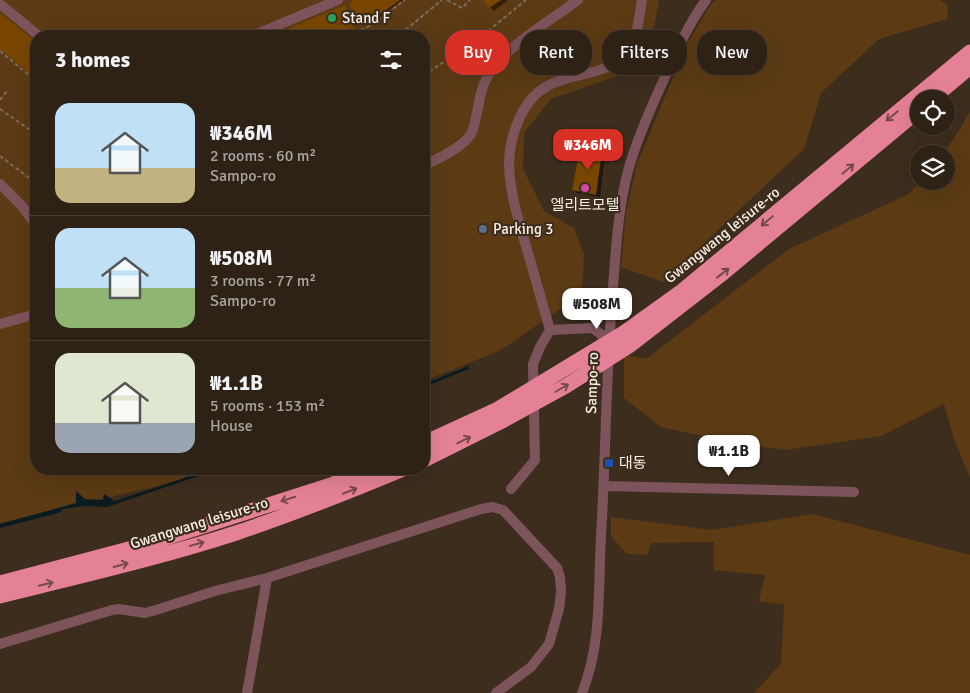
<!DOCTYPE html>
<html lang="en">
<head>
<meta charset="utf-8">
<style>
  body { margin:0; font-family:Signika,"Noto Sans KR",sans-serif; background:#362a1f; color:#f1f3f6; height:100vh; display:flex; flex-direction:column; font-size:19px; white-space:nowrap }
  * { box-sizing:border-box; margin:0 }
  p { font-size:16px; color:#a7a4a1 }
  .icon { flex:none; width:28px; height:28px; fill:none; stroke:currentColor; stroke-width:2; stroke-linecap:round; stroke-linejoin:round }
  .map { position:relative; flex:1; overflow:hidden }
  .sheet { position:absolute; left:30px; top:30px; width:400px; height:445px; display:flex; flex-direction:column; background:#2e2216; border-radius:20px; box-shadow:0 5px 20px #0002,0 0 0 1px #493f35 }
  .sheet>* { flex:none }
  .top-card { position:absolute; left:445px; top:30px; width:450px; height:45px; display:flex; gap:10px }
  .fabs { position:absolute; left:910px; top:90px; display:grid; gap:10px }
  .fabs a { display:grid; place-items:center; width:45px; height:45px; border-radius:50%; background:#2e2216; box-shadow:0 5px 20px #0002,0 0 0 1px #493f35; font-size:25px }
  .price { position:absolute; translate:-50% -42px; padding:0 11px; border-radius:10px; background:#fff; color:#222; font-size:16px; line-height:32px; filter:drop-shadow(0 1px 2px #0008) }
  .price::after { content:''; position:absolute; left:50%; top:30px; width:15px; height:11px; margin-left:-8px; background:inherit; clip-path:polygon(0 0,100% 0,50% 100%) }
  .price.on { background:#d93025; color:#fff }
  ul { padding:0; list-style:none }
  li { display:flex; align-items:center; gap:15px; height:125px; padding:0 25px }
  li+li { border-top:1px solid #493f35 }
  li span { display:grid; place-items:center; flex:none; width:140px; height:100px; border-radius:15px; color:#555 }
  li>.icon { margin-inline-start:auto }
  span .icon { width:60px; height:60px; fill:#fffc; stroke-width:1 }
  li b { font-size:21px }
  h2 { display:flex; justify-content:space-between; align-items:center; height:60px; padding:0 25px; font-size:21px }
  .chip { padding:0 18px; border-radius:20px; background:#2e2216; box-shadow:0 5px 20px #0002,0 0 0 1px #493f35; font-size:18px; line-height:45px }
  .chip.on { background:#d93025; color:#fff }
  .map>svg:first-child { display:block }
  .green { fill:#5c3b14 }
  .water { fill:#0a1c20 }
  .shadow { fill:#0007 }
  .building { fill:#784600 }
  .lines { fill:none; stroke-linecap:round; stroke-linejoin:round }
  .path { stroke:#796b5d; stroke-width:2; stroke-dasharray:4 2.5; stroke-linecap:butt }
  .minor { stroke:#7e545c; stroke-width:10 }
  .highway { stroke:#e58196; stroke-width:15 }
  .oneway { stroke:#784a47 }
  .leisure-dot { fill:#2e9e5b; stroke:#3d2d1d; stroke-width:2 }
  .hotel-dot { fill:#d1479c; stroke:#3d2d1d; stroke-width:2 }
  .service-dot { fill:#5c6f8a; stroke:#3d2d1d; stroke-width:2 }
  .transit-dot { fill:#1a4fb4; stroke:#3d2d1d; stroke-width:2 }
  .labels { text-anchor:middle; stroke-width:4.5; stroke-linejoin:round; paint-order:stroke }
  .poi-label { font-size:15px; fill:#f9efe5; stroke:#3d2d1d; text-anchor:start }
  .street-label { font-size:15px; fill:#f9efe5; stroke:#3d2d1d }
</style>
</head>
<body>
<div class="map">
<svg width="970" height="693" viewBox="0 0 970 693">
  <rect width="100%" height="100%" fill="#3d2d1d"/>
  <!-- green -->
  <path class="green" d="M 0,0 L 659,0 L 653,33 L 631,71 L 551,99 L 524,133 L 523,169 L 544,211 L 574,228 L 584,254 L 582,294 L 501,350 L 424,381 L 424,36 L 36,36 L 36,469 L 206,469 L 170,483 L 0,523 Z
    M 716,0 L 940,0 L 948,6 L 947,19 L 879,39 L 821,93 L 804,149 L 663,282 L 621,267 L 626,213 L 637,164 L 687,44 L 711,4 Z
    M 970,112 L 970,478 L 954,439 L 944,404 L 881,436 L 785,450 L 731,442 L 661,427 L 624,398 L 624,355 L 646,359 L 789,249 L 909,194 L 920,181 L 946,181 L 946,154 L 944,154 Z
    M 812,514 L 970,555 L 970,693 L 754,693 L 781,664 L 784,605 L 759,601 L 765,575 L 714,570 L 714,542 L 651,543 L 647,555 L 627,554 L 611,536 L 611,517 L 712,530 Z"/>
  <!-- water -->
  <path class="water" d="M 468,366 L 469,369 L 424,387 L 424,384 Z
    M 211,469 L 219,469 L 107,507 L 84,506 L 64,509 L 58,513 L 0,528 L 0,524 L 76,503 L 76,491 L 85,499 L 103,500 L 104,494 L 115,501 Z"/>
  <!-- shadow -->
  <path class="shadow" d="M 356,0 L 403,0 L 367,26 Z
    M 486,0 L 508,0 L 494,11 L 485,1 Z
    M 345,7 L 356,33 L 347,36 L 274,36 Z
    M 602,153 L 605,156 L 600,197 L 577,193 L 574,190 Z"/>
  <!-- building -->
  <path class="building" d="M 354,0 L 400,0 L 365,25 L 349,4 Z
    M 483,0 L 501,0 L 489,8 Z
    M 345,5 L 355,31 L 343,36 L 271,36 Z
    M 0,13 L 36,42 L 36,79 L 0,49 Z
    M 580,148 L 602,151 L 596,195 L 572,190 Z"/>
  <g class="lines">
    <!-- path -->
    <path class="path" d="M 447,0 L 462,8 L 470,0
      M 349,36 L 371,25 L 405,0
      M 394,36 L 403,32 L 442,0
      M 0,51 L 36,81
      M 424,75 L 477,40 L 526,0
      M 0,100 L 7,91
      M 34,101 L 36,98
      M 0,109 L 30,130 L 36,138
      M 0,156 L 36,183"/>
    <!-- minor -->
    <path class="minor" d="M 0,4 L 39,36
      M 252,36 L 338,0
      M 424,165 C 438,159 462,148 471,134 C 475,126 476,116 478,108 C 480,94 483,81 492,69 C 512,43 551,20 578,0
      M 0,184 L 21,205 L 36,225
      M 0,324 L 36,314
      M 550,330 L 593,328 L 608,340
      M 604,486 L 854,492
      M 511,489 L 535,460 L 533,364 L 540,347 L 550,330 C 542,302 534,274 526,246 C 518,219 510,193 509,165 C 509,148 513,132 520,117 C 546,61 598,88 628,51 C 638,37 639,16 642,0
      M 0,644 L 112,610 L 119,609 L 145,613 L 156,610 L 215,591 L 267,578 L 481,509 L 492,507 L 503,510 L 557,568 L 560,577 L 561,592 L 559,609 L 549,644 L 531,667 L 496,693
      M 247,693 L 267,578
      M 582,693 C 602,644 598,589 601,536 C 606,453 606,370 613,287 C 616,249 618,209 628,171 C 637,138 651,107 665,77 C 677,50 689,23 706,0"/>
    <!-- highway -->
    <path class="highway" d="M 932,99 L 970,67
      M 424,443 L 498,409 L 622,334 L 682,291 L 970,52
      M 424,460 L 504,420 L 566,386 L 629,346 L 723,273 L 919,110
      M 0,583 L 144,545 L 331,485 L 367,469
      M 0,596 C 79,576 159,558 236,533 C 292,514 348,492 403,469"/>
  </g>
  <!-- one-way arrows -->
  <defs><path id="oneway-shaft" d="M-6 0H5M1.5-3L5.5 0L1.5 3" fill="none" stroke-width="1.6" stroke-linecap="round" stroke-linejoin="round" transform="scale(1.25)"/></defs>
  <g class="oneway">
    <use href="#oneway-shaft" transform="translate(892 116) rotate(140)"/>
    <use href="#oneway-shaft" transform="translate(848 169) rotate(-40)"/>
    <use href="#oneway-shaft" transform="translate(767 221) rotate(140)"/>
    <use href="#oneway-shaft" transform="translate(723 273) rotate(-38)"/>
    <use href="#oneway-shaft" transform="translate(562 388) rotate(-30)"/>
    <use href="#oneway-shaft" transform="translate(464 440) rotate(-27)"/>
    <use href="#oneway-shaft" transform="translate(350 491) rotate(-21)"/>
    <use href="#oneway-shaft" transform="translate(288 499) rotate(162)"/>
    <use href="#oneway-shaft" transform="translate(197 544) rotate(-16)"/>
    <use href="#oneway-shaft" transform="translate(121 565) rotate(-15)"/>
    <use href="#oneway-shaft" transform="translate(46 584) rotate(-14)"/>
  </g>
  <!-- markers -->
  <circle class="leisure-dot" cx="332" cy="18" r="5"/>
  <circle class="hotel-dot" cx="585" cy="188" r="5"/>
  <circle class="service-dot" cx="483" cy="229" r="5"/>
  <rect class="transit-dot" x="604" y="458" width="10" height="10" rx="2.5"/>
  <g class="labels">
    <!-- poi labels -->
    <g class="poi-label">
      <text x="342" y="23">Stand F</text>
      <text x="585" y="210" text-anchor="middle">엘리트모텔</text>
      <text x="493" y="234">Parking 3</text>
      <text x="619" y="468">대동</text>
    </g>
    <!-- street labels -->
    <g class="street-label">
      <text transform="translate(722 235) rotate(-39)" y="5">Gwangwang leisure-ro</text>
      <text transform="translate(592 383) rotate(-88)" y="5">Sampo-ro</text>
      <text transform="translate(199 523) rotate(-17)" y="5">Gwangwang leisure-ro</text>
    </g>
  </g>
</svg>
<div class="fabs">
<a><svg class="icon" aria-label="locate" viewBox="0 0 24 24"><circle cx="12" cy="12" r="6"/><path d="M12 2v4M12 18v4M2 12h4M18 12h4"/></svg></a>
<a><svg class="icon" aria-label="layers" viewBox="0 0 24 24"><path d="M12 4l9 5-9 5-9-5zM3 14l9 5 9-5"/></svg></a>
</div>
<b class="price on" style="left:588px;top:171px">₩346M</b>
<b class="price" style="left:597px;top:330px">₩508M</b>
<b class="price" style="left:729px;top:477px">₩1.1B</b>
<div class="top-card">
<a class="chip on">Buy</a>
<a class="chip">Rent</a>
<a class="chip">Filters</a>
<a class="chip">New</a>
</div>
<section class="sheet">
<h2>3 homes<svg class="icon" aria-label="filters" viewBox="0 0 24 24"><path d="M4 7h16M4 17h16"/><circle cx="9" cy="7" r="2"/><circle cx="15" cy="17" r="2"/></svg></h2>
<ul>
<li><span style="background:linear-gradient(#bfe0f5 65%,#c2b280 0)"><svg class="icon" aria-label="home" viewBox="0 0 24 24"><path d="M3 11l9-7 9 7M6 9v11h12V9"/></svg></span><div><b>₩346M</b><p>2 rooms · 60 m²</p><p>Sampo-ro</p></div></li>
<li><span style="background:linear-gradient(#bfe0f5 60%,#8fb573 0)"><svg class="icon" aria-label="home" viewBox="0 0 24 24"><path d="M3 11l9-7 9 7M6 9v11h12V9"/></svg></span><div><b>₩508M</b><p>3 rooms · 77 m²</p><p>Sampo-ro</p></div></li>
<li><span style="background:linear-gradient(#dfe7d0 70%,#9aa5b1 0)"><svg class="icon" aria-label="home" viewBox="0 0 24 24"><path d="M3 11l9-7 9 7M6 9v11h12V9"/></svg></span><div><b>₩1.1B</b><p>5 rooms · 153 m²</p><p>House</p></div></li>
</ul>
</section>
</div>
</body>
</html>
